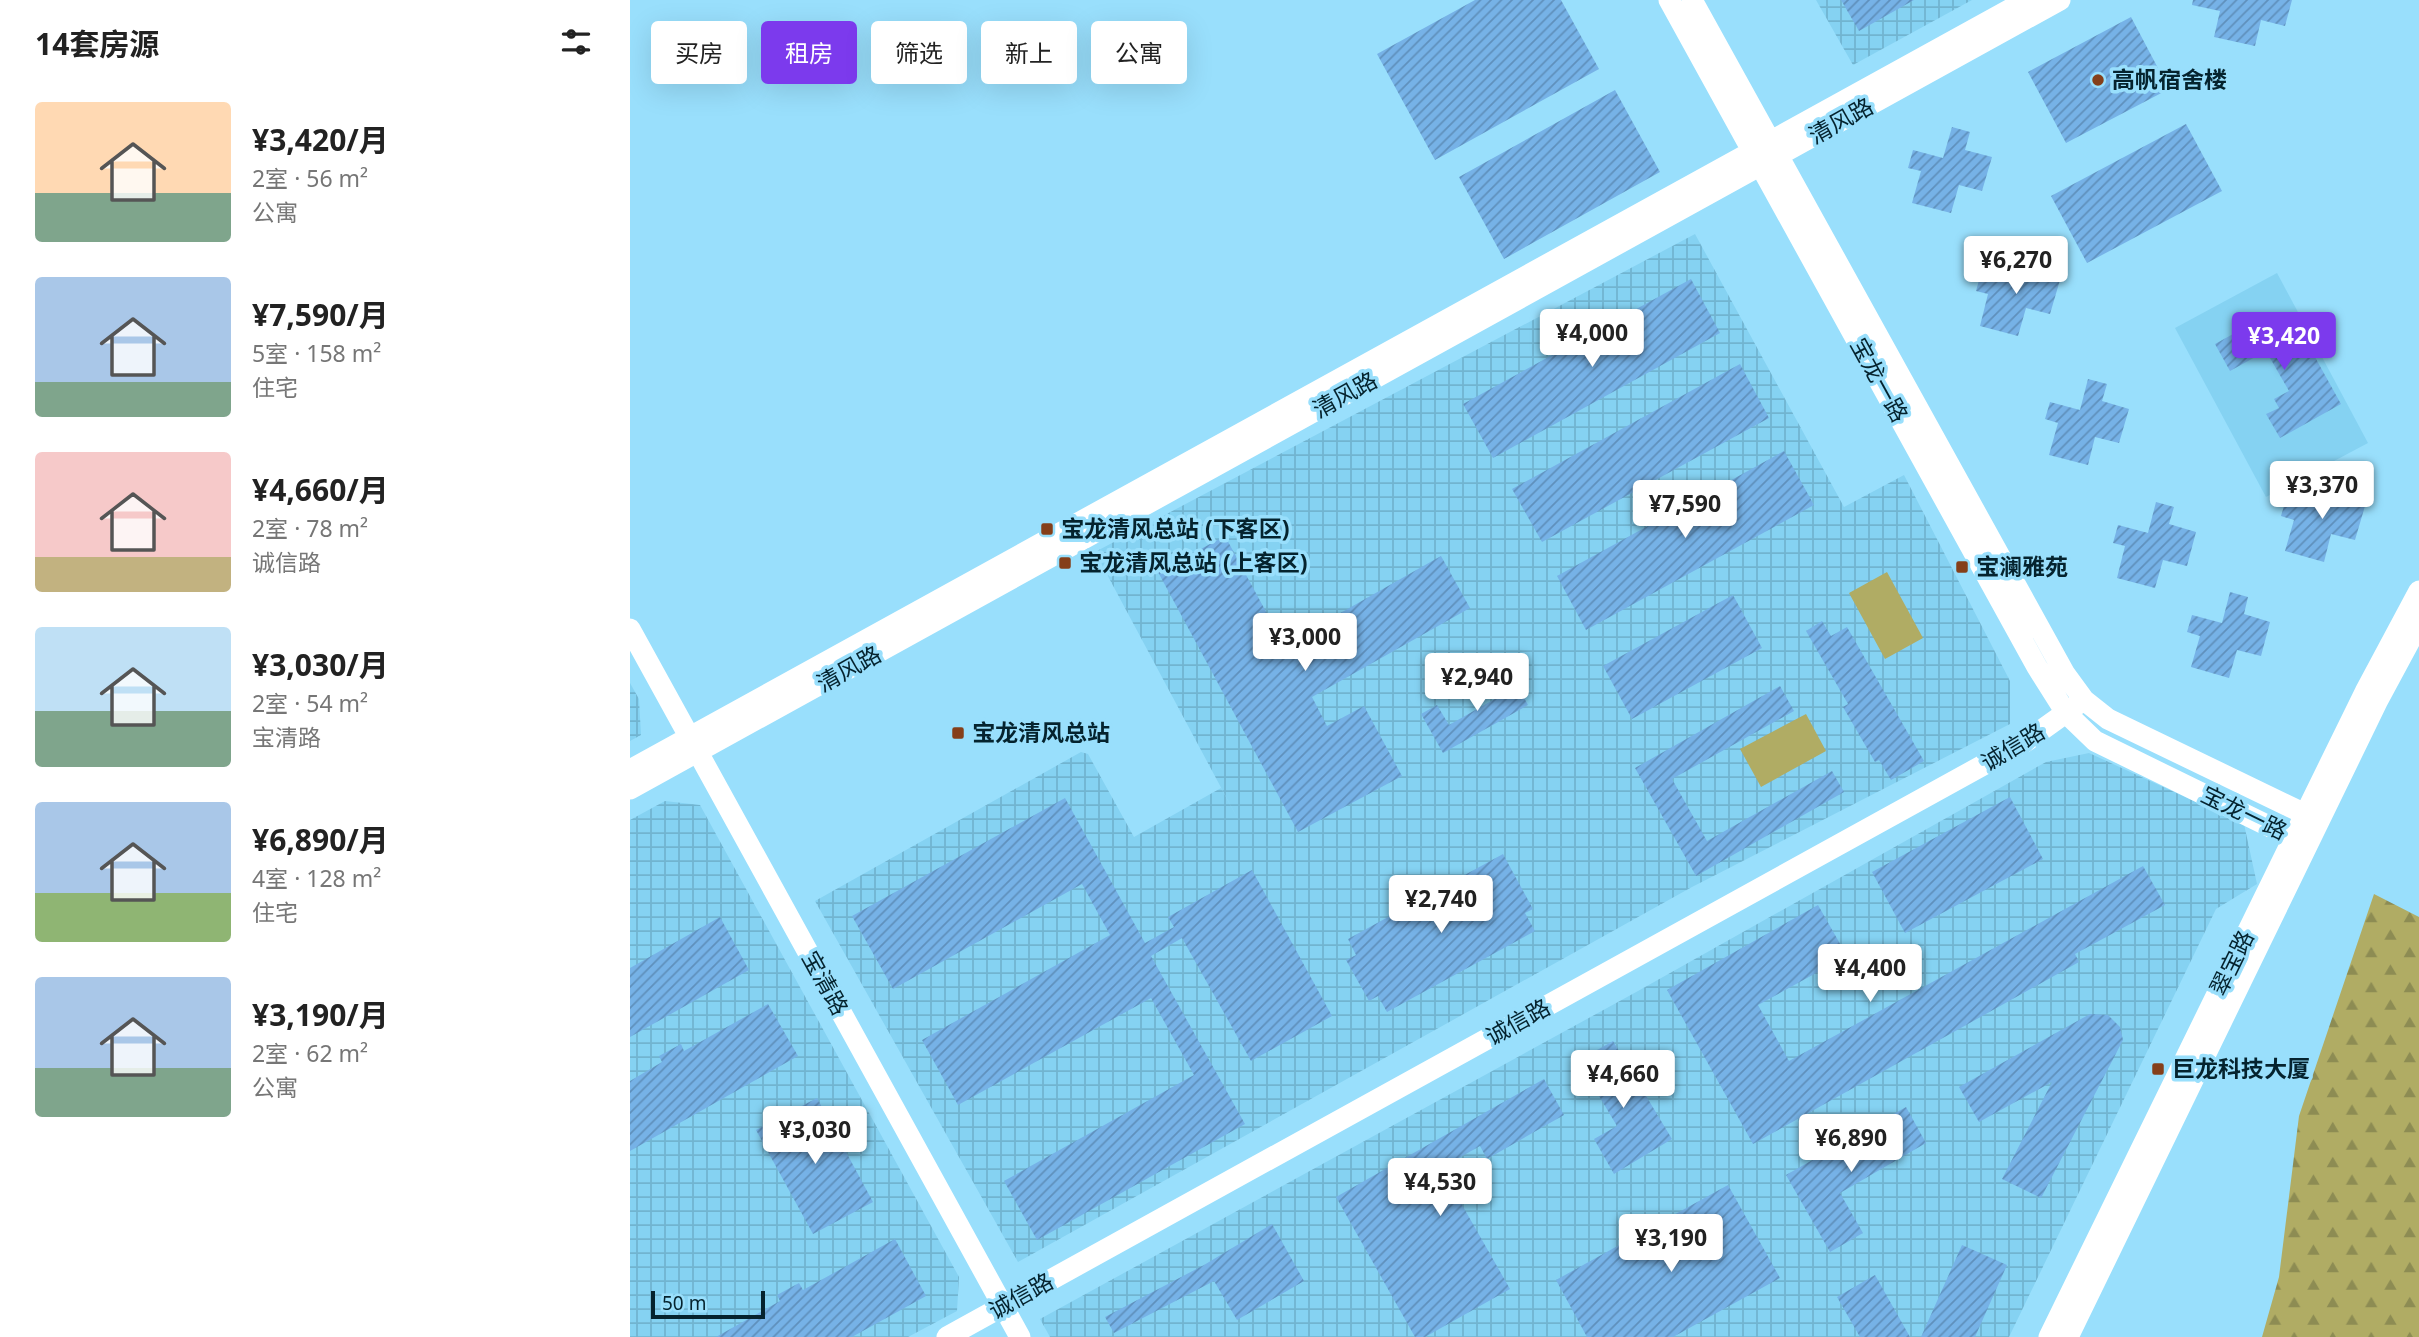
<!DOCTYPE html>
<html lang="zh">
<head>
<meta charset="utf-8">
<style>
  body { margin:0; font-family:"Noto Sans","Noto Sans SC",sans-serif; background:#f2f2f2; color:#222; height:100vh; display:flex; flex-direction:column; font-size:26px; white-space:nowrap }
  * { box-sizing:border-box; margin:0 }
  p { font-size:23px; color:#767676 }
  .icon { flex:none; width:38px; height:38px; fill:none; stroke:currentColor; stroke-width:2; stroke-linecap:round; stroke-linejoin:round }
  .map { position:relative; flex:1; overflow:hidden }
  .drawer { display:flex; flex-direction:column; background:#fff; width:630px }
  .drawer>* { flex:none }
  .hud { position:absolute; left:21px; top:21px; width:665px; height:63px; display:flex; gap:14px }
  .scale { position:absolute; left:21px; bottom:18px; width:114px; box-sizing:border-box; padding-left:7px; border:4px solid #05232e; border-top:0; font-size:19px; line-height:24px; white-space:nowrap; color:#05232e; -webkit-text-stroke:5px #99dffc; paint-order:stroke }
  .price { position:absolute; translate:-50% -60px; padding:0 16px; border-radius:7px; background:#fff; color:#222; font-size:23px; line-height:46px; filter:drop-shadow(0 2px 4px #0008) }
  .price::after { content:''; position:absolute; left:50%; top:42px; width:21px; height:16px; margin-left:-10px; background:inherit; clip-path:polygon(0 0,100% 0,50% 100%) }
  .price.selected { background:#7c3aed; color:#fff }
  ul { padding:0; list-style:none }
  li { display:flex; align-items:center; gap:21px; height:175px; padding:0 35px }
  li span { display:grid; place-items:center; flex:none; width:196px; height:140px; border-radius:7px; color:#555 }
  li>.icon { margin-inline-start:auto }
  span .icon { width:84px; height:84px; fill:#fffc; stroke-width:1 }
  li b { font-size:30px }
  h2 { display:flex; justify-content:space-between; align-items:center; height:84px; padding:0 35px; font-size:30px }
  .pill { padding:0 24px; border-radius:7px; background:#fff; box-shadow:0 7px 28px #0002; font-size:24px; line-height:63px }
  .pill.selected { background:#7c3aed; color:#fff }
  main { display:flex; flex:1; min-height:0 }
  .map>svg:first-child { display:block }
  .built { fill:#85d2f2 }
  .industrial { fill:url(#industrial-grid) }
  .forest { fill:url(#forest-firs) }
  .garden { fill:#b0ac64 }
  .building { fill:url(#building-hatch) }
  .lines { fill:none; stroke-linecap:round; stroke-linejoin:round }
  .tertiary { stroke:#fff; stroke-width:21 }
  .poi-dot { fill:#853f1a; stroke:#99dffc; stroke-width:2.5 }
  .labels { text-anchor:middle; stroke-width:7; stroke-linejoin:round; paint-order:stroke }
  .poi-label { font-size:23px; font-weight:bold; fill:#05232e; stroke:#99dffc; text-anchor:start }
  .street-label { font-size:23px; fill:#05232e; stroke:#99dffc }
</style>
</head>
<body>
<main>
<section class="drawer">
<h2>14套房源<svg class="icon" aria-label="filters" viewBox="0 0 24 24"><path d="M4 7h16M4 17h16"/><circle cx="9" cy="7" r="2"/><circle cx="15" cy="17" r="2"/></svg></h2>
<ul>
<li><span style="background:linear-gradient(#ffd9b3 65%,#7fa58c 0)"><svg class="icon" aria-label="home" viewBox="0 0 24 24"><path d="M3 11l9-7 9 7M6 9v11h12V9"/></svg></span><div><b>¥3,420/月</b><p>2室 · 56 m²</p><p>公寓</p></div></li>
<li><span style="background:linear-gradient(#a9c7e8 75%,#7fa58c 0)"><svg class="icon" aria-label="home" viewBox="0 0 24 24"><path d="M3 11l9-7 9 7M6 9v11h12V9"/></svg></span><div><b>¥7,590/月</b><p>5室 · 158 m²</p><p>住宅</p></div></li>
<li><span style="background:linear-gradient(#f6c9c9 75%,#c2b280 0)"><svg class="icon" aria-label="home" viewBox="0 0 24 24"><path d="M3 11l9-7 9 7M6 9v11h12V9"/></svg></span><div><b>¥4,660/月</b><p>2室 · 78 m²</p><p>诚信路</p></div></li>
<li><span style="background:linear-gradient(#bfe0f5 60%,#7fa58c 0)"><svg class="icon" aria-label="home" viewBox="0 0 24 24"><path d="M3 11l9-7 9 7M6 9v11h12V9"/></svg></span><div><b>¥3,030/月</b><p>2室 · 54 m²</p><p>宝清路</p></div></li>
<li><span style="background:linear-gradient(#a9c7e8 65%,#8fb573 0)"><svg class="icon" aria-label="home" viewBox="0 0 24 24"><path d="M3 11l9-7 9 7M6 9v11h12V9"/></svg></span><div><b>¥6,890/月</b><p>4室 · 128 m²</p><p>住宅</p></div></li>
<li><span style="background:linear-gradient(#a9c7e8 65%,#7fa58c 0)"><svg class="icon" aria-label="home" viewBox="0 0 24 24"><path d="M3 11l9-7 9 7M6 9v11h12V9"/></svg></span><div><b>¥3,190/月</b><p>2室 · 62 m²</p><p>公寓</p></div></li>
</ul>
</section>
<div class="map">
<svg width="1789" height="1337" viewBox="0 0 1789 1337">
  <defs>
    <pattern id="industrial-grid" width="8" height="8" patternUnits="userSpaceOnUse" patternTransform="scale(1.75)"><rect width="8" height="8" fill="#85d2f2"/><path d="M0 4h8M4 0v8" fill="none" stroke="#71b4d0"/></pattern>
    <pattern id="forest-firs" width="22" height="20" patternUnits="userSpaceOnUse" patternTransform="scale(1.75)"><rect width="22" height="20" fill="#b0ac64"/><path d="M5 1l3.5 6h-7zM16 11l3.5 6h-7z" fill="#8d8c53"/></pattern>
    <pattern id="building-hatch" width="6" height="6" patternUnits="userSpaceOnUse" patternTransform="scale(1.75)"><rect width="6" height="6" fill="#76b2e7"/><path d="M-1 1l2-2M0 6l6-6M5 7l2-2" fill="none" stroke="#5f90bc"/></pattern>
  </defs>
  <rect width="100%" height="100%" fill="#99dffc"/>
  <!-- built -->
  <path class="built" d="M 1647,273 L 1738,443 L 1636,497 L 1545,328 Z"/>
  <!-- industrial -->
  <path class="industrial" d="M 1186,0 L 1342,0 L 1223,65 Z
    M 1065,234 L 1214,507 L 1274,475 L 1380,681 L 1380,724 L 1062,887 L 388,1262 L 185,901 L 451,752 L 458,754 L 504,837 L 591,788 L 610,823 L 465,552 Z
    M 0,683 L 9,699 L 11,735 L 0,741 Z
    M 1459,753 L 1614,824 L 1627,884 L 1586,909 L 1379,1337 L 420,1337 L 410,1319 L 1008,991 L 1416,762 Z
    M 35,801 L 70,805 L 329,1277 L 327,1311 L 278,1337 L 0,1337 L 0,820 Z"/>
  <!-- forest -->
  <path class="forest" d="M 1744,894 L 1789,917 L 1789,1337 L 1632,1337 L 1649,1277 L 1669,1116 Z"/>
  <!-- garden -->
  <path class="garden" d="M 1257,572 L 1293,638 L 1255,659 L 1219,593 Z
    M 1176,714 L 1196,751 L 1131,787 L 1110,749 Z"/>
  <!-- building -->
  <path class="building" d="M 845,0 L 931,0 L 969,69 L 805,160 L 747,54 Z
    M 1211,0 L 1284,0 L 1229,31 Z
    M 1563,0 L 1662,0 L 1655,26 L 1631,20 L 1625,46 L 1584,37 L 1590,11 L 1562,5 Z
    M 1501,17 L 1539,89 L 1436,143 L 1398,72 Z
    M 985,90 L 1030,172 L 874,259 L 829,177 Z
    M 1556,124 L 1592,191 L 1457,263 L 1421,196 Z
    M 1322,127 L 1340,132 L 1335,150 L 1362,157 L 1352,191 L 1329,185 L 1321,213 L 1282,203 L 1291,171 L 1278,168 L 1283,150 L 1313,158 Z
    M 1389,250 L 1407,255 L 1403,273 L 1430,280 L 1420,314 L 1396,308 L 1388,336 L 1350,326 L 1358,294 L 1346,291 L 1351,273 L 1381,281 Z
    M 1061,279 L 1090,333 L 863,458 L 833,404 Z
    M 1641,313 L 1655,338 L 1670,330 L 1711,404 L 1650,438 L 1636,414 L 1649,408 L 1644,399 L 1659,391 L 1636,351 L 1600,371 L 1585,344 Z
    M 1110,364 L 1139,418 L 912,542 L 882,489 Z
    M 1458,379 L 1477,384 L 1472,401 L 1499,409 L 1489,443 L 1465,437 L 1458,465 L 1419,455 L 1428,423 L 1415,419 L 1420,402 L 1450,410 Z
    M 1154,451 L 1184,505 L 956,630 L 927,576 Z
    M 1694,476 L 1713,481 L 1708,498 L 1735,506 L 1725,540 L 1701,534 L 1694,562 L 1655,551 L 1664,520 L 1651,516 L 1656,499 L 1686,507 Z
    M 1526,502 L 1544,507 L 1539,524 L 1566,532 L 1557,566 L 1533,560 L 1525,588 L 1487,578 L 1495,546 L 1483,543 L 1488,525 L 1518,533 Z
    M 595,536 L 654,645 L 811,556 L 840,608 L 682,697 L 697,726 L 734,706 L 772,776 L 668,832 L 528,572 Z
    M 1600,592 L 1618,597 L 1614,614 L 1640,622 L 1631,656 L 1607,650 L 1599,678 L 1561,667 L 1570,636 L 1557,632 L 1562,615 L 1592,623 Z
    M 1103,595 L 1132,648 L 1002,719 L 973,666 Z
    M 1192,621 L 1201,636 L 1217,627 L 1294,761 L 1261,780 L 1249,760 L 1245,762 L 1213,707 L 1218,704 L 1176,631 Z
    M 876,665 L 898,705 L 813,753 L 791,714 L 807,705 L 819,725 L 870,696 L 858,675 Z
    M 1150,686 L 1164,711 L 1042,779 L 1077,841 L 1202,771 L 1214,792 L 1066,876 L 1005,768 Z
    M 1380,797 L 1413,859 L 1275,933 L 1242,872 Z
    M 435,798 L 515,943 L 544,927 L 538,917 L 622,870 L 702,1016 L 621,1061 L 552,938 L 521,956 L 615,1124 L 407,1240 L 374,1181 L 564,1075 L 521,998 L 328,1105 L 292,1040 L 480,935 L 452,884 L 263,989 L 222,916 Z
    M 873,854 L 903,909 L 895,913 L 905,931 L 757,1012 L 748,996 L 739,1001 L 716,960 L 726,955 L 718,939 Z
    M 1513,866 L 1535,905 L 1445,954 L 1449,962 L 1123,1144 L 1037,990 L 1188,905 L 1217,956 L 1128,1005 L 1159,1061 Z
    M 90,917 L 119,970 L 0,1037 L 0,968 Z
    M 138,1004 L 168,1056 L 0,1151 L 0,1081 L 32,1062 L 29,1056 L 51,1044 L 54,1051 Z
    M 1460,1014 L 1478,1015 L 1490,1027 L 1493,1040 L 1411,1198 L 1372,1179 L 1422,1082 L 1349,1122 L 1329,1087 Z
    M 983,1041 L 1042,1139 L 984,1174 L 964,1139 L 987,1126 L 948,1061 Z
    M 914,1079 L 934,1115 L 857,1159 L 850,1146 L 811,1168 L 880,1289 L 795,1337 L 785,1337 L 706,1197 Z
    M 187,1098 L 243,1202 L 183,1234 L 126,1130 Z
    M 1276,1107 L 1296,1143 L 1210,1193 L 1233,1233 L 1200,1252 L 1156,1175 Z
    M 1098,1185 L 1150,1278 L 1043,1337 L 957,1337 L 926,1280 Z
    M 642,1224 L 674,1281 L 607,1320 L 584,1281 L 484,1333 L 475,1317 L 574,1265 Z
    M 265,1239 L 296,1296 L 222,1337 L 86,1337 L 150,1301 L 147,1295 L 169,1283 L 173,1290 Z
    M 1332,1245 L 1377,1265 L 1345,1337 L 1291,1337 Z
    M 1245,1275 L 1280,1337 L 1230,1337 L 1207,1297 Z"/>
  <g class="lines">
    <!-- tertiary -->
    <path class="tertiary" d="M 1039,0 L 1407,667 L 1436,713 L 1465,741 L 1663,838 L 1683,833 L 1675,814 L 1478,719 L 1454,700 L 1435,674 L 1062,0
      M 0,629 L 390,1337
      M 0,770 L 1397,0
      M 0,789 L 1430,0
      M 317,1337 L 1395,742 L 1448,704
      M 1419,1337 L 1735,692 L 1789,591
      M 1438,1337 L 1748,700 L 1789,624"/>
  </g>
  <!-- markers -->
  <g class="poi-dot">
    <circle cx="1468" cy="80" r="7"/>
    <rect x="410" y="522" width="14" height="14" rx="3.5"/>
    <rect x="428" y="556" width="14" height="14" rx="3.5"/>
    <rect x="1325" y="560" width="14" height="14" rx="3.5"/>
    <rect x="321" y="726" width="14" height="14" rx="3.5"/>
    <rect x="1521" y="1062" width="14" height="14" rx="3.5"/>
  </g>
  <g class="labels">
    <!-- poi labels -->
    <g class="poi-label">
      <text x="1482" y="88">高帆宿舍楼</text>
      <text x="431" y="537">宝龙清风总站 (下客区)</text>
      <text x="449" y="571">宝龙清风总站 (上客区)</text>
      <text x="1346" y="575">宝澜雅苑</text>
      <text x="342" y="741">宝龙清风总站</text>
      <text x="1542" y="1077">巨龙科技大厦</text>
    </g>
    <!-- street labels -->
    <g class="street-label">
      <text transform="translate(1211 121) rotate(-29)" y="8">清风路</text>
      <text transform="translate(1249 380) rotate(61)" y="8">宝龙一路</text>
      <text transform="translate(715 395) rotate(-29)" y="8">清风路</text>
      <text transform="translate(219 669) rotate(-29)" y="8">清风路</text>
      <text transform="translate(1383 747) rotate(-31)" y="8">诚信路</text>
      <text transform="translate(1614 813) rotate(26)" y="8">宝龙一路</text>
      <text transform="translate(1602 963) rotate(-64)" y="8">翠宝路</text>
      <text transform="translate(195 983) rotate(61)" y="8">宝清路</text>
      <text transform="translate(888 1022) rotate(-29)" y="8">诚信路</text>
      <text transform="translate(391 1296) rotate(-29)" y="8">诚信路</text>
    </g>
  </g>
</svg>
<div class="scale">50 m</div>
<b class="price" style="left:1386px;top:296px">¥6,270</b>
<b class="price" style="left:962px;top:369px">¥4,000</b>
<b class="price selected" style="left:1654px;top:372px">¥3,420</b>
<b class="price" style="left:1692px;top:521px">¥3,370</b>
<b class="price" style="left:1055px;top:540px">¥7,590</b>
<b class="price" style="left:675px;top:673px">¥3,000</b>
<b class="price" style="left:847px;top:713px">¥2,940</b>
<b class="price" style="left:811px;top:935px">¥2,740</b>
<b class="price" style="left:1240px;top:1004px">¥4,400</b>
<b class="price" style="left:993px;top:1110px">¥4,660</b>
<b class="price" style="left:185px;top:1166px">¥3,030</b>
<b class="price" style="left:1221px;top:1174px">¥6,890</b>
<b class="price" style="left:810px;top:1218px">¥4,530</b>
<b class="price" style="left:1041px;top:1274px">¥3,190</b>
<div class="hud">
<a class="pill">买房</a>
<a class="pill selected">租房</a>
<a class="pill">筛选</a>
<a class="pill">新上</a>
<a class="pill">公寓</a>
</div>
</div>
</main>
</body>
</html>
